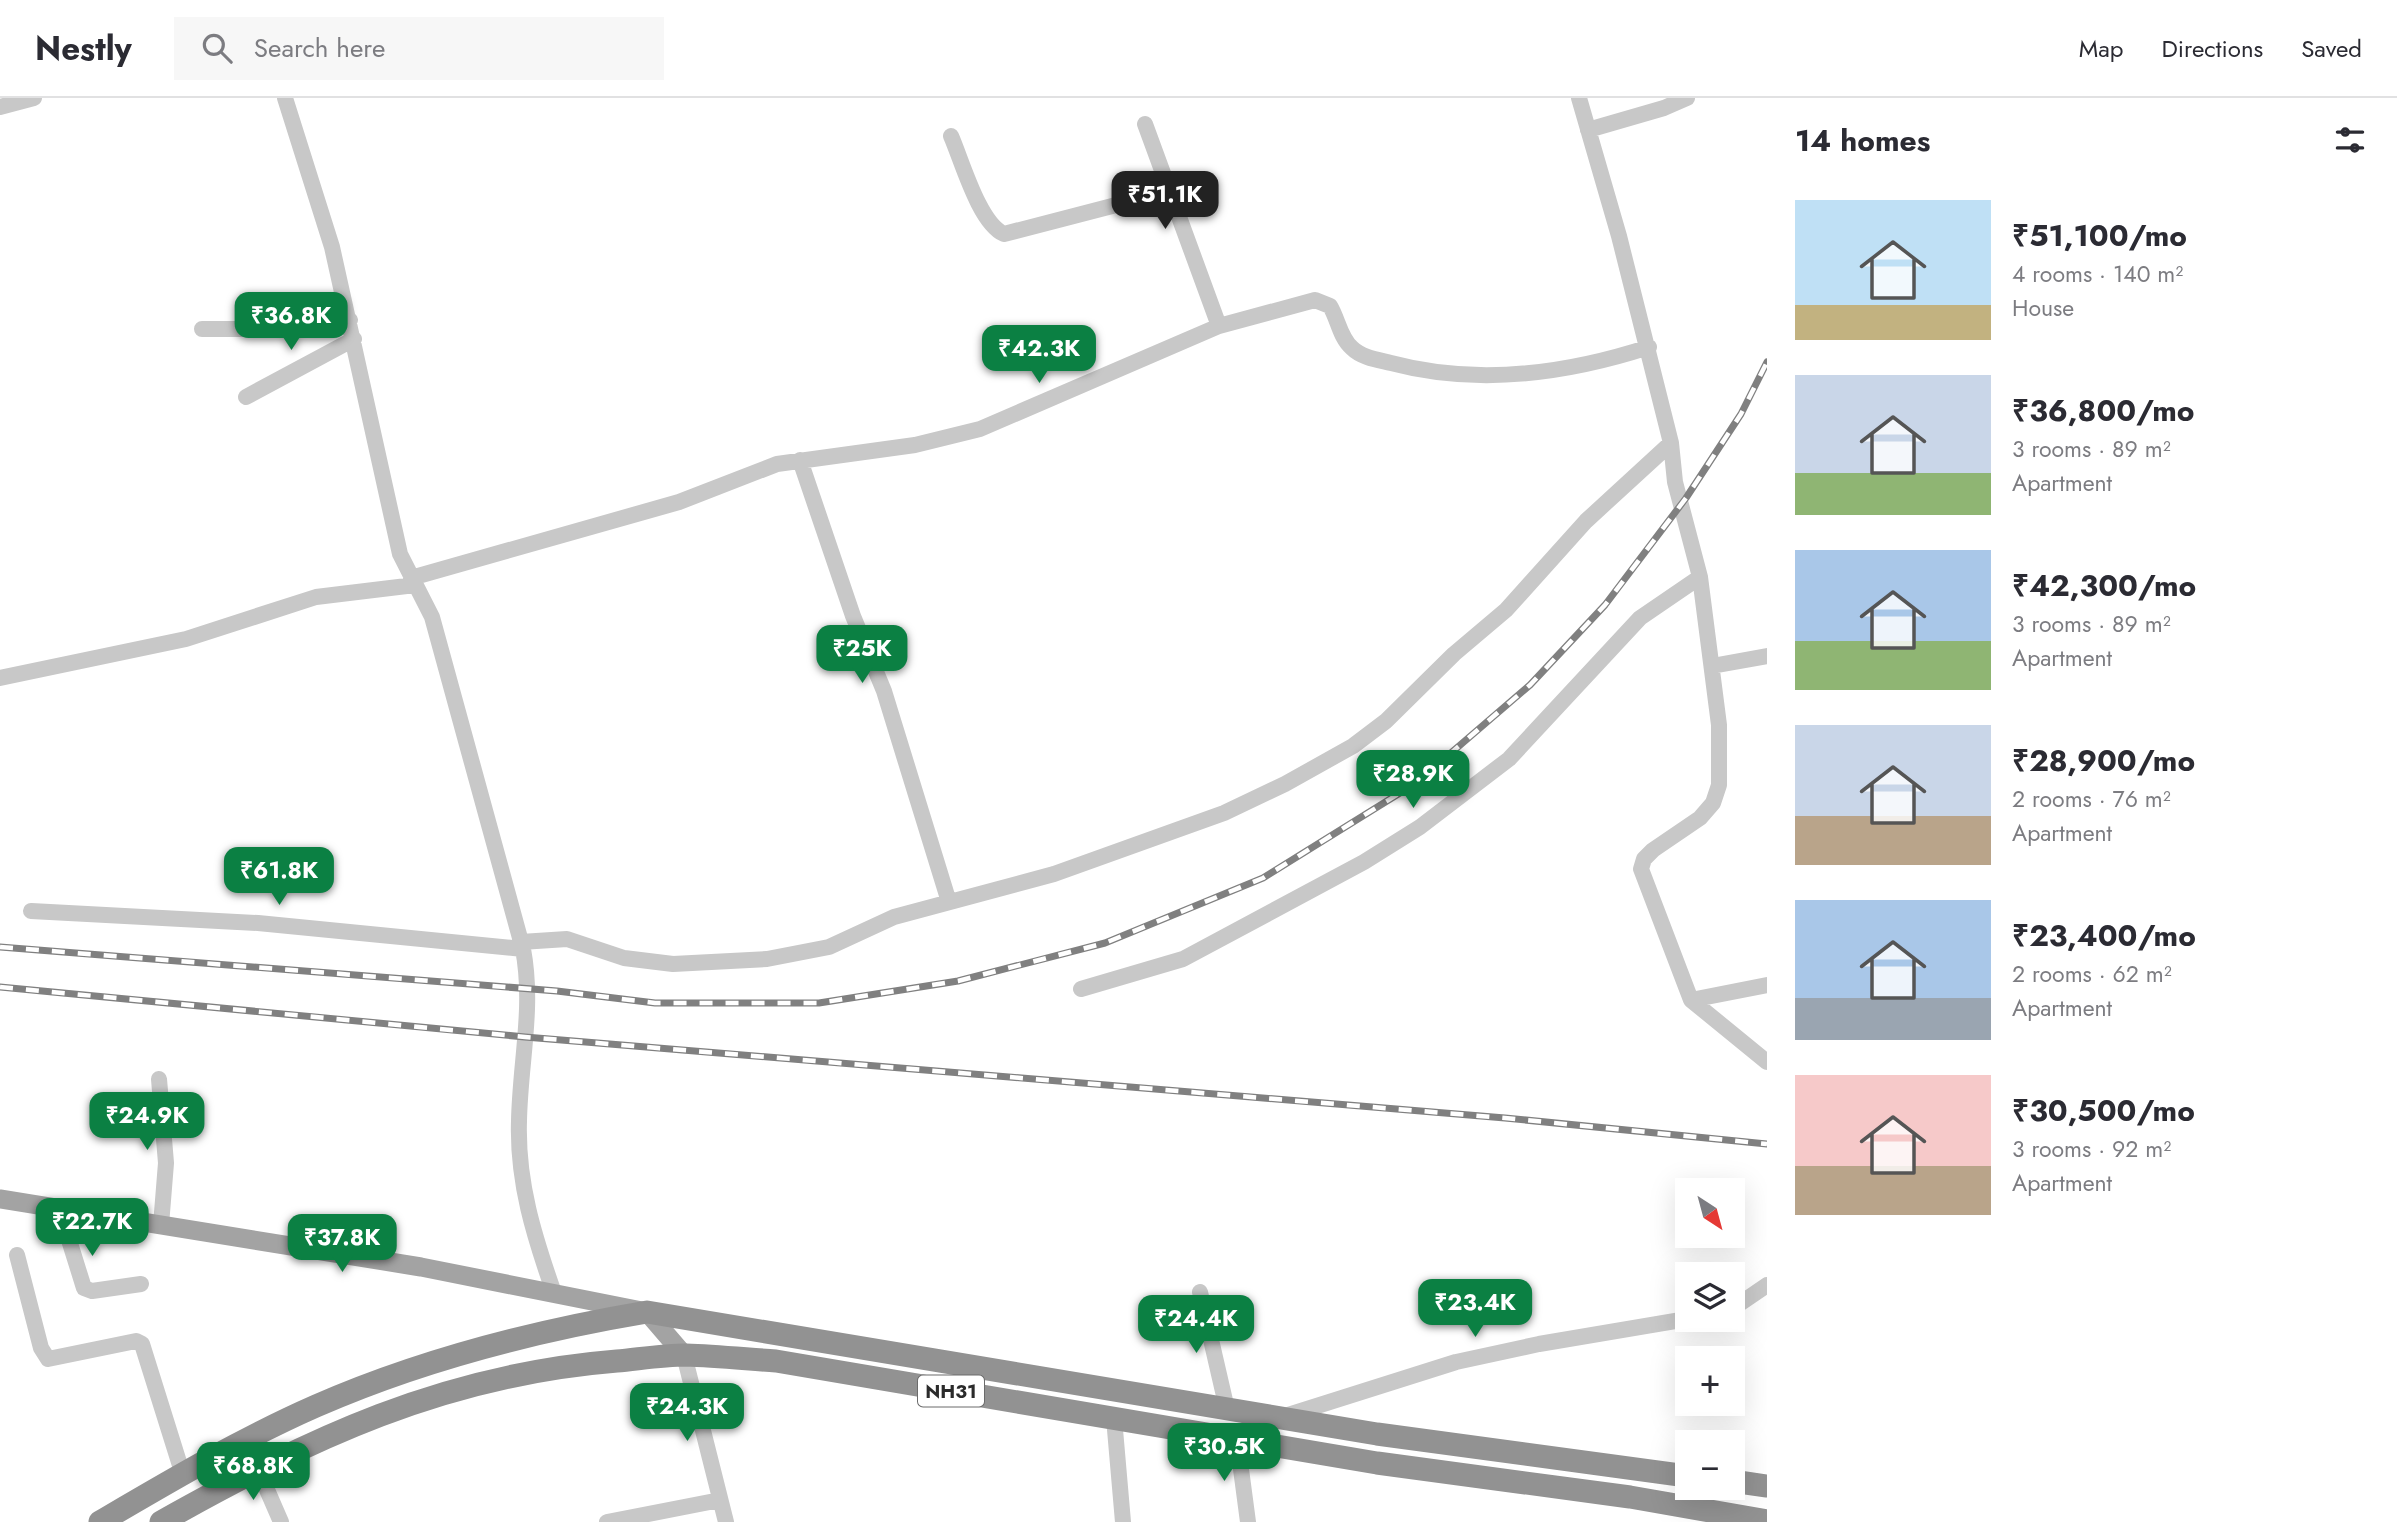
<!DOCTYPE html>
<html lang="en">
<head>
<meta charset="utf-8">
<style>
  body { margin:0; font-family:Jost,sans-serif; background:#f7f7f7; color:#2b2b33; height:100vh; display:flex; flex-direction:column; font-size:26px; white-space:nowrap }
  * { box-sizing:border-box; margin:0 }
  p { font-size:23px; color:#7c7c81 }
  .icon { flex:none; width:38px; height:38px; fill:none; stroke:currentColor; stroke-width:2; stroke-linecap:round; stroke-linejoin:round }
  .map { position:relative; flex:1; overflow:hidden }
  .sheet { display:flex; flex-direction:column; background:#fff; width:630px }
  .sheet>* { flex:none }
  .needle { width:46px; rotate:144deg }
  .buttons { position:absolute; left:1675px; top:1080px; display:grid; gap:14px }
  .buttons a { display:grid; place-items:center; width:70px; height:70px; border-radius:0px; background:#fff; box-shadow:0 7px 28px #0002; font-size:35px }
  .price { position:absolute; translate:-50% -60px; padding:0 16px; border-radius:14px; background:#0b8043; color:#fff; font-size:23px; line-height:46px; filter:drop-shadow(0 2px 4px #0008) }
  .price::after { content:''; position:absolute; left:50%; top:42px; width:21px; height:16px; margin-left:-10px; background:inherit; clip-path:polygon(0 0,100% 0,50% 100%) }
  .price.active { background:#222; color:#fff }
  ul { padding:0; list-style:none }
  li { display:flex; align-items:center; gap:21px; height:175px; padding:0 28px }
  li span { display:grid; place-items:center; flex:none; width:196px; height:140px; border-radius:0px; color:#555 }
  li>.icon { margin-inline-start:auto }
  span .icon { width:84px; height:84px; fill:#fffc; stroke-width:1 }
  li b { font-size:30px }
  h2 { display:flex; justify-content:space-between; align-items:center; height:84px; padding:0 28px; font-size:30px }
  header { display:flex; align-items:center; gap:42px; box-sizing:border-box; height:98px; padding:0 35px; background:#fff; border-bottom:2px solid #e1e1e2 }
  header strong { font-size:33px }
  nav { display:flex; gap:38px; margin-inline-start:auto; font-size:24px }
  .search { width:490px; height:63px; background:#f7f7f7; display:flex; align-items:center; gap:18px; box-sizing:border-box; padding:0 24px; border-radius:0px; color:#7c7c81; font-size:26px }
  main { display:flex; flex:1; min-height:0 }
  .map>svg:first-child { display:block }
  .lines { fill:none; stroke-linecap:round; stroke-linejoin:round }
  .minor { stroke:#c8c8c8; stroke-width:16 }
  .major { stroke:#a3a3a3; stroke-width:19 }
  .highway { stroke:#929292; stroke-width:23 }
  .rail-casing { stroke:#808080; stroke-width:7 }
  .rail { stroke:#fff; stroke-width:4.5; stroke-dasharray:13; stroke-linecap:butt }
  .labels { text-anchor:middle; stroke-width:7; stroke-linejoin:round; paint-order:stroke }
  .shield { fill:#fff; stroke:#6b6b6b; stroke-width:2 }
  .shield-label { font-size:19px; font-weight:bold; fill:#2b2b2b }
</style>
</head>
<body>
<header>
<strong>Nestly</strong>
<div class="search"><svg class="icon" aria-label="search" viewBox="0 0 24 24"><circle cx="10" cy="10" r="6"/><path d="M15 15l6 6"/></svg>Search here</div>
<nav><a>Map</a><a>Directions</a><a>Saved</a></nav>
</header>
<main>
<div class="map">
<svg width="1767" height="1424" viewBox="0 0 1767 1424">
  <rect width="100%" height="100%" fill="#fff"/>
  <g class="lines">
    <!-- minor -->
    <path class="minor" d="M 285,0 L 332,149 L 400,456 L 432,519 L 523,851 C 534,909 520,965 519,1023 C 517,1084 534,1138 554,1195
      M 1579,0 L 1619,138 L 1671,345 L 1675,384 L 1700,479 L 1719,627 L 1719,687 L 1713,705 L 1700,720 L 1653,752 L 1644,761 L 1641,771 L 1691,902 L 1767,964
      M 0,9 L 34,0
      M 1145,26 L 1219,228
      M 1588,32 L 1664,10 L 1687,0
      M 951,38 C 962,63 979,125 1004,136 L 1170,93
      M 202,231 L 282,231 L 350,222
      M 246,299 L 354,241
      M 800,362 L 853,518 L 884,593 L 949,804
      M 411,480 L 679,404 L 777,366 L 915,347 L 980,331 L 1219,228 L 1315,202 L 1330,208 C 1338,221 1340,240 1352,250 C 1362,260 1379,262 1391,265 C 1477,288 1566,276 1649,249
      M 1712,568 L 1767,558
      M 0,580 L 186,541 L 316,499 L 415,487
      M 31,813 L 258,825 L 523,851
      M 521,844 L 567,841 L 624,860 L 673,866 L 767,861 L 829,849 L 894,819 L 1054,776 L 1224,715 L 1285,686 L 1353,648 L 1386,623 L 1454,556 L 1506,512 L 1586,423 L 1671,345
      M 1081,891 L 1183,861 L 1364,764 L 1420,729 L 1509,661 L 1640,520 L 1700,479
      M 1691,902 L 1767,887
      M 159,981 L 166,1065 L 161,1127
      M 59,1110 L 84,1190 L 92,1193 L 141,1186
      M 17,1157 L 41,1250 L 48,1261 L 136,1243 L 142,1246 L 183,1377
      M 1200,1194 L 1227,1311
      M 1732,1211 L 1767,1187
      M 684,1257 L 726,1424
      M 1282,1319 L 1456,1264 L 1539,1246 L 1687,1221
      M 1114,1320 L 1123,1424
      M 1237,1341 L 1248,1424
      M 258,1371 L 281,1424
      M 607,1424 L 720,1402"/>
    <!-- major -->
    <path class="major" d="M 0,1101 L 421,1169 L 647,1214 L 684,1257"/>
    <!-- highway -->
    <path class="highway" d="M 1732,1383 L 1767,1388
      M 100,1424 C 170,1383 241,1341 316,1308 C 421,1262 534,1233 647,1214 L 1377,1336 L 1687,1378
      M 161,1424 C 311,1340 443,1277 617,1263 C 639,1261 663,1257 686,1257 C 716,1258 746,1261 776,1263 L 1377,1365 L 1630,1399 L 1767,1423"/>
    <!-- rail casing -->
    <g class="rail-casing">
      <path id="rail" d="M 0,849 L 557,893 L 655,905 L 819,905 L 958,883 L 1105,845 L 1263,780 L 1416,685 L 1530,587 L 1605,507 L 1686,400 L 1741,316 L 1767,264
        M 0,889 L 525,939 L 1505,1020 L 1767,1046"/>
    </g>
    <!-- rail -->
    <use href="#rail" class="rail"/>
  </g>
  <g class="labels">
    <!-- shield labels -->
    <rect class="shield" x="918" y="1277.5" width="66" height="31" rx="5"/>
    <g class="shield-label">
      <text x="951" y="1300">NH31</text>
    </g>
  </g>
</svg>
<div class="buttons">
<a><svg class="needle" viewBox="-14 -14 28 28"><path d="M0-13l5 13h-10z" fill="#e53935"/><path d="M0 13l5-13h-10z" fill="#7c7c81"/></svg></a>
<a><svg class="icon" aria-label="layers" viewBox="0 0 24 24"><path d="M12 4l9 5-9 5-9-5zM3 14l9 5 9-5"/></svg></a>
<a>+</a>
<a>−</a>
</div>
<b class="price active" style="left:1165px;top:133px">₹51.1K</b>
<b class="price" style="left:291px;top:254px">₹36.8K</b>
<b class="price" style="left:1039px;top:287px">₹42.3K</b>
<b class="price" style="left:862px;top:587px">₹25K</b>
<b class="price" style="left:1413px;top:712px">₹28.9K</b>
<b class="price" style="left:279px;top:809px">₹61.8K</b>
<b class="price" style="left:147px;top:1054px">₹24.9K</b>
<b class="price" style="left:92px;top:1160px">₹22.7K</b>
<b class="price" style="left:342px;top:1176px">₹37.8K</b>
<b class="price" style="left:1475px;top:1241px">₹23.4K</b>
<b class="price" style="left:1196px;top:1257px">₹24.4K</b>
<b class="price" style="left:687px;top:1345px">₹24.3K</b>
<b class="price" style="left:1224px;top:1385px">₹30.5K</b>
<b class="price" style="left:253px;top:1404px">₹68.8K</b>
</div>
<section class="sheet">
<h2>14 homes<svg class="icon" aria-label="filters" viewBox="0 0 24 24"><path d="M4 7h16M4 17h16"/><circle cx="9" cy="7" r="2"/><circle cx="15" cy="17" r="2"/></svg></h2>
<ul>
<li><span style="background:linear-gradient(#bfe0f5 75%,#c2b280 0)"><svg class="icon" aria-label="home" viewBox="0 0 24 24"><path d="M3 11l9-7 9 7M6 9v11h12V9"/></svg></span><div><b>₹51,100/mo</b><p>4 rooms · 140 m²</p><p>House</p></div></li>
<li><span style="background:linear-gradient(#c9d6e8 70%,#8fb573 0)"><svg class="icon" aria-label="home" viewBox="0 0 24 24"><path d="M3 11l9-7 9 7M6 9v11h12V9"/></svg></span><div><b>₹36,800/mo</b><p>3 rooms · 89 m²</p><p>Apartment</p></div></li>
<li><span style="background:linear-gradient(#a9c7e8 65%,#8fb573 0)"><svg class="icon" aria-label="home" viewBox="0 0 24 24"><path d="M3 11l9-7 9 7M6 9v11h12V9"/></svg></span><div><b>₹42,300/mo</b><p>3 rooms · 89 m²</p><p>Apartment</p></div></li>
<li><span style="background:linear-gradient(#c9d6e8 65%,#b9a48a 0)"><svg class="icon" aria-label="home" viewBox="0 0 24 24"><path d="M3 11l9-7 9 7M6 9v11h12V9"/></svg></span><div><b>₹28,900/mo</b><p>2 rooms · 76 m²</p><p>Apartment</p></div></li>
<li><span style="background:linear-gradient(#a9c7e8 70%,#9aa5b1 0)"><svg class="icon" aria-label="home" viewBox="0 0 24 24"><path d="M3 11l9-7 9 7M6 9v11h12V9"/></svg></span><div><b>₹23,400/mo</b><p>2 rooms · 62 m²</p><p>Apartment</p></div></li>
<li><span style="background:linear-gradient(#f6c9c9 65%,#b9a48a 0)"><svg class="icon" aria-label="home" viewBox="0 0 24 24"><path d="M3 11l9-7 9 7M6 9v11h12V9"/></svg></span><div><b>₹30,500/mo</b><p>3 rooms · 92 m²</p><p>Apartment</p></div></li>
</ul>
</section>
</main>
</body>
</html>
